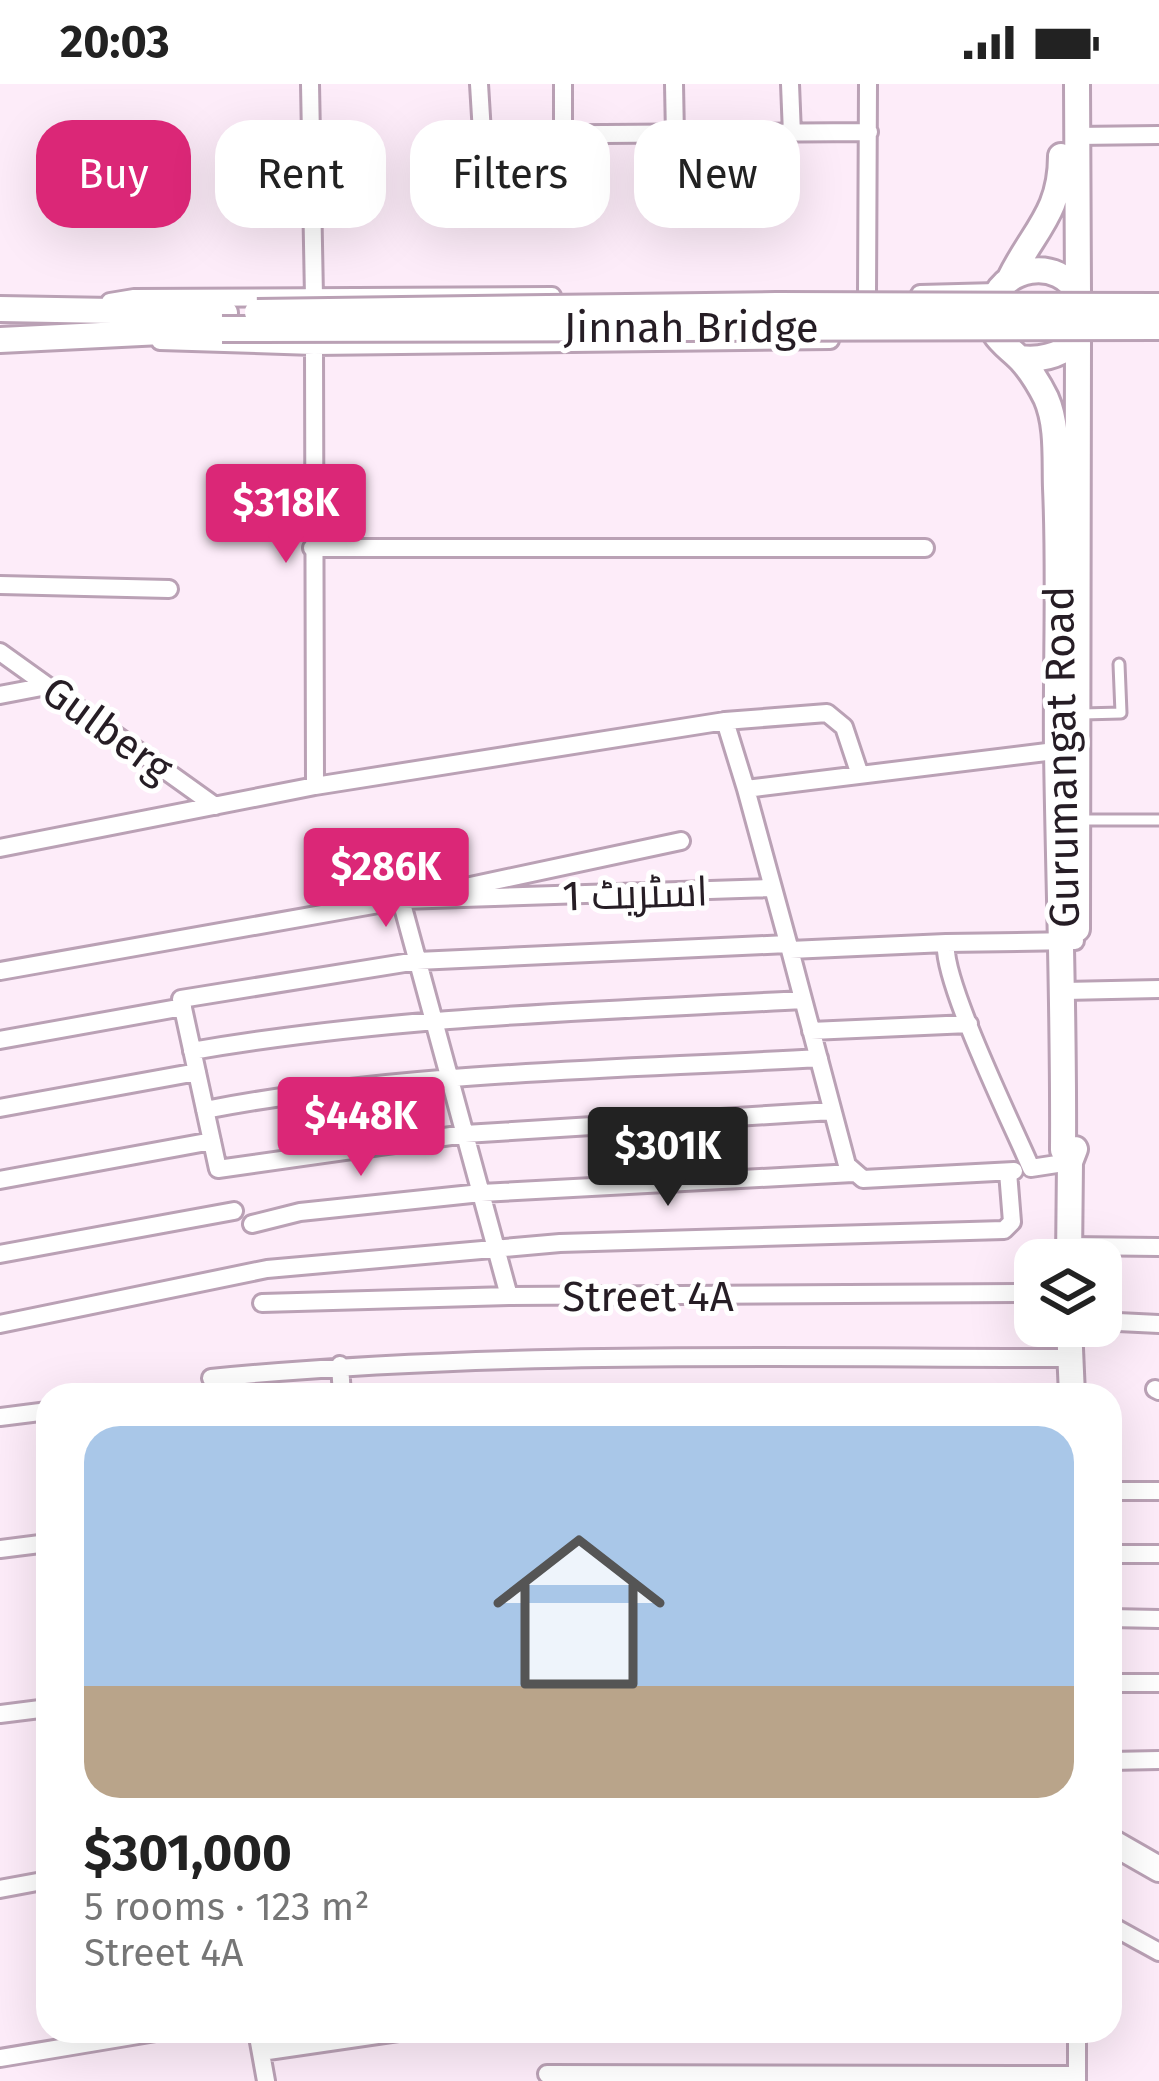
<!DOCTYPE html>
<html lang="en">
<head>
<meta charset="utf-8">
<style>
  body { margin:0; font-family:"Fira Sans",Cairo,sans-serif; background:#f6f6f6; color:#222; height:100vh; display:flex; flex-direction:column; font-size:45px; white-space:nowrap }
  * { box-sizing:border-box; margin:0 }
  p { font-size:39px; color:#767676 }
  .icon { flex:none; width:66px; height:66px; fill:none; stroke:currentColor; stroke-width:2; stroke-linecap:round; stroke-linejoin:round }
  .map { position:relative; flex:1; overflow:hidden }
  .drawer { position:absolute; left:36px; top:1299px; width:1086px; height:660px; display:flex; flex-direction:column; background:#fff; border-radius:36px; box-shadow:0 12px 48px #0002 }
  .drawer>* { flex:none }
  .guide { position:absolute; left:36px; top:36px; width:1089px; height:108px; display:flex; gap:24px }
  .buttons { position:absolute; left:1014px; top:1155px; display:grid; gap:24px }
  .buttons a { display:grid; place-items:center; width:108px; height:108px; border-radius:24px; background:#fff; box-shadow:0 12px 48px #0002; font-size:60px }
  .price { position:absolute; translate:-50% -102px; padding:0 27px; border-radius:12px; background:#db2777; color:#fff; font-size:39px; line-height:78px; filter:drop-shadow(0 3px 6px #0008) }
  .price::after { content:''; position:absolute; left:50%; top:72px; width:36px; height:27px; margin-left:-18px; background:inherit; clip-path:polygon(0 0,100% 0,50% 100%) }
  .price.on { background:#222; color:#fff }
  ul { padding:0; list-style:none }
  li { display:grid; align-content:center; gap:24px; height:636px; padding:0 48px }
  li span { display:grid; place-items:center; height:372px; border-radius:36px; color:#555 }
  li>.icon { margin-inline-start:auto }
  span .icon { width:216px; height:216px; fill:#fffc; stroke-width:1 }
  li b { font-size:51px }
  .pill { padding:0 42px; border-radius:36px; background:#fff; box-shadow:0 12px 48px #0002; font-size:42px; line-height:108px }
  .pill.on { background:#db2777; color:#fff }
  .status { display:flex; justify-content:space-between; align-items:center; height:84px; padding:0 60px; background:#fff; direction:ltr }
  .status svg { height:33px; fill:currentColor }
  .map>svg:first-child { display:block }
  .lines { fill:none; stroke-linecap:round; stroke-linejoin:round }
  .lane-casing { stroke:#baa1b5; stroke-width:15 }
  .street-casing { stroke:#baa1b5; stroke-width:22 }
  .secondary-casing { stroke:#baa1b5; stroke-width:30 }
  .lane { stroke:#fff; stroke-width:9 }
  .street { stroke:#fff; stroke-width:16 }
  .secondary { stroke:#fff; stroke-width:24 }
  .secondary-bridge-casing { stroke:#baa1b5; stroke-width:30; stroke-linecap:butt }
  .secondary-bridge { stroke:#fff; stroke-width:24 }
  .labels { text-anchor:middle; stroke-width:10; stroke-linejoin:round; paint-order:stroke }
  .street-label { font-size:42px; fill:#261d25; stroke:#fff }
</style>
</head>
<body>
<div class="status"><b>20:03</b><svg viewBox="0 0 49 12"><path d="M0 12V9h3v3zM5 12V6h3v6zM10 12V3h3v9zM15 12V0h3v12zM26 1h20v11H26zM47 4h2v5h-2z"/></svg></div>
<div class="map">
<svg width="1159" height="1997" viewBox="0 0 1159 1997">
  <rect width="100%" height="100%" fill="#fdecf9"/>
  <g class="lines">
    <!-- lane casing -->
    <g class="lane-casing">
      <path id="lane" d="M 1082,630 L 1121,629 L 1119,580
        M 1082,736 L 1159,736"/>
    </g>
    <!-- street casing -->
    <g class="street-casing">
      <path id="street" d="M 310,0 L 314,213
        M 479,0 L 482,49 L 488,51 L 869,48
        M 674,0 L 675,52
        M 790,0 L 792,50
        M 563,52 L 563,0
        M 1076,52 L 1159,51
        M 920,210 L 997,208
        M 867,211 L 868,0
        M 110,218 L 134,214 L 552,212
        M 160,257 L 314,262 L 830,256
        M 314,262 L 315,702
        M 312,464 L 925,464
        M 0,501 L 169,505
        M 0,568 L 215,722
        M 0,611 L 47,602
        M 725,637 L 827,629 L 844,643 L 859,688
        M 746,705 L 790,866 L 946,859 C 941,895 1013,1042 1031,1084 L 1070,1078
        M 0,764 L 315,702 L 725,637 L 746,705 L 1063,666
        M 447,807 L 681,757
        M 410,815 L 401,816 L 509,1212
        M 946,859 L 1075,857
        M 788,860 L 417,877 L 181,915 L 218,1085 L 465,1050 L 832,1027
        M 790,866 L 847,1081 L 863,1095 L 1014,1087
        M 0,887 L 401,816 L 773,804
        M 1064,907 L 1159,905
        M 811,947 L 969,940
        M 0,956 L 183,923
        M 192,967 C 394,932 599,927 803,916
        M 0,1024 L 197,988
        M 205,1026 C 406,987 614,986 819,974
        M 0,1096 L 212,1057
        M 252,1140 L 300,1128 L 481,1109 L 853,1089
        M 1070,1162 L 1159,1163
        M 0,1170 L 234,1127
        M 262,1219 L 509,1212 L 1035,1209
        M 1118,1238 L 1159,1240
        M 0,1240 L 267,1185 L 560,1159 L 1004,1146 L 1012,1138 L 1008,1088
        M 340,1281 L 342,1311
        M 211,1294 C 496,1266 783,1274 1069,1274
        M 1155,1305 L 1159,1307
        M 0,1333 L 48,1327
        M 1110,1407 L 1159,1407
        M 0,1465 L 48,1459
        M 1110,1470 L 1159,1470
        M 1110,1534 L 1159,1535
        M 1110,1599 L 1159,1599
        M 0,1630 L 48,1624
        M 1110,1677 L 1159,1676
        M 0,1805 L 48,1796
        M 1110,1841 L 1159,1868
        M 257,1947 L 266,1997
        M 1077,1947 L 1077,1997
        M 261,1968 L 405,1947
        M 0,1974 L 162,1947
        M 547,1990 L 1077,1991"/>
    </g>
    <!-- secondary casing -->
    <g class="secondary-casing">
      <path id="secondary" d="M 1077,0 L 1078,210
        M 1010,194 C 1033,147 1061,129 1061,72
        M 0,225 L 225,229
        M 0,256 L 222,245
        M 1020,274 C 1058,279 1098,255 1079,212 C 1060,171 998,182 991,225 C 987,253 1006,260 1021,276 C 1030,286 1040,302 1046,314 C 1058,341 1055,375 1056,404 C 1060,492 1056,579 1057,667 C 1059,800 1064,933 1063,1066 L 1070,1078
        M 1077,845 L 1078,253
        M 1069,1176 L 1070,1078 L 1075,1065
        M 1069,1242 L 1072,1311
        M 1110,1757 L 1159,1785"/>
    </g>
    <!-- lane -->
    <use href="#lane" class="lane"/>
    <!-- street -->
    <use href="#street" class="street"/>
    <!-- secondary -->
    <use href="#secondary" class="secondary"/>
    <!-- secondary-bridge casing -->
    <g class="secondary-bridge-casing">
      <path id="secondary-bridge" d="M 257,228 L 776,221 L 1159,222
        M 222,245 L 1159,243"/>
    </g>
    <!-- secondary-bridge -->
    <use href="#secondary-bridge" class="secondary-bridge"/>
  </g>
  <g class="labels">
    <!-- street labels -->
    <g class="street-label">
      <text x="691" y="258">Jinnah Bridge</text>
      <text transform="translate(108 645) rotate(36)" y="15">Gulberg</text>
      <text transform="translate(1061 673) rotate(-91)" y="15">Gurumangat Road</text>
      <text transform="translate(635 809) rotate(-2)" y="15">اسٹریٹ 1</text>
      <text x="648" y="1227">Street 4A</text>
    </g>
  </g>
</svg>
<div class="buttons">
<a><svg class="icon" aria-label="layers" viewBox="0 0 24 24"><path d="M12 4l9 5-9 5-9-5zM3 14l9 5 9-5"/></svg></a>
</div>
<b class="price" style="left:286px;top:482px">$318K</b>
<b class="price" style="left:386px;top:846px">$286K</b>
<b class="price" style="left:361px;top:1095px">$448K</b>
<b class="price on" style="left:668px;top:1125px">$301K</b>
<div class="guide">
<a class="pill on">Buy</a>
<a class="pill">Rent</a>
<a class="pill">Filters</a>
<a class="pill">New</a>
</div>
<section class="drawer">
<ul>
<li><span style="background:linear-gradient(#a9c7e8 70%,#b9a48a 0)"><svg class="icon" aria-label="home" viewBox="0 0 24 24"><path d="M3 11l9-7 9 7M6 9v11h12V9"/></svg></span><div><b>$301,000</b><p>5 rooms · 123 m²</p><p>Street 4A</p></div></li>
</ul>
</section>
</div>
</body>
</html>
